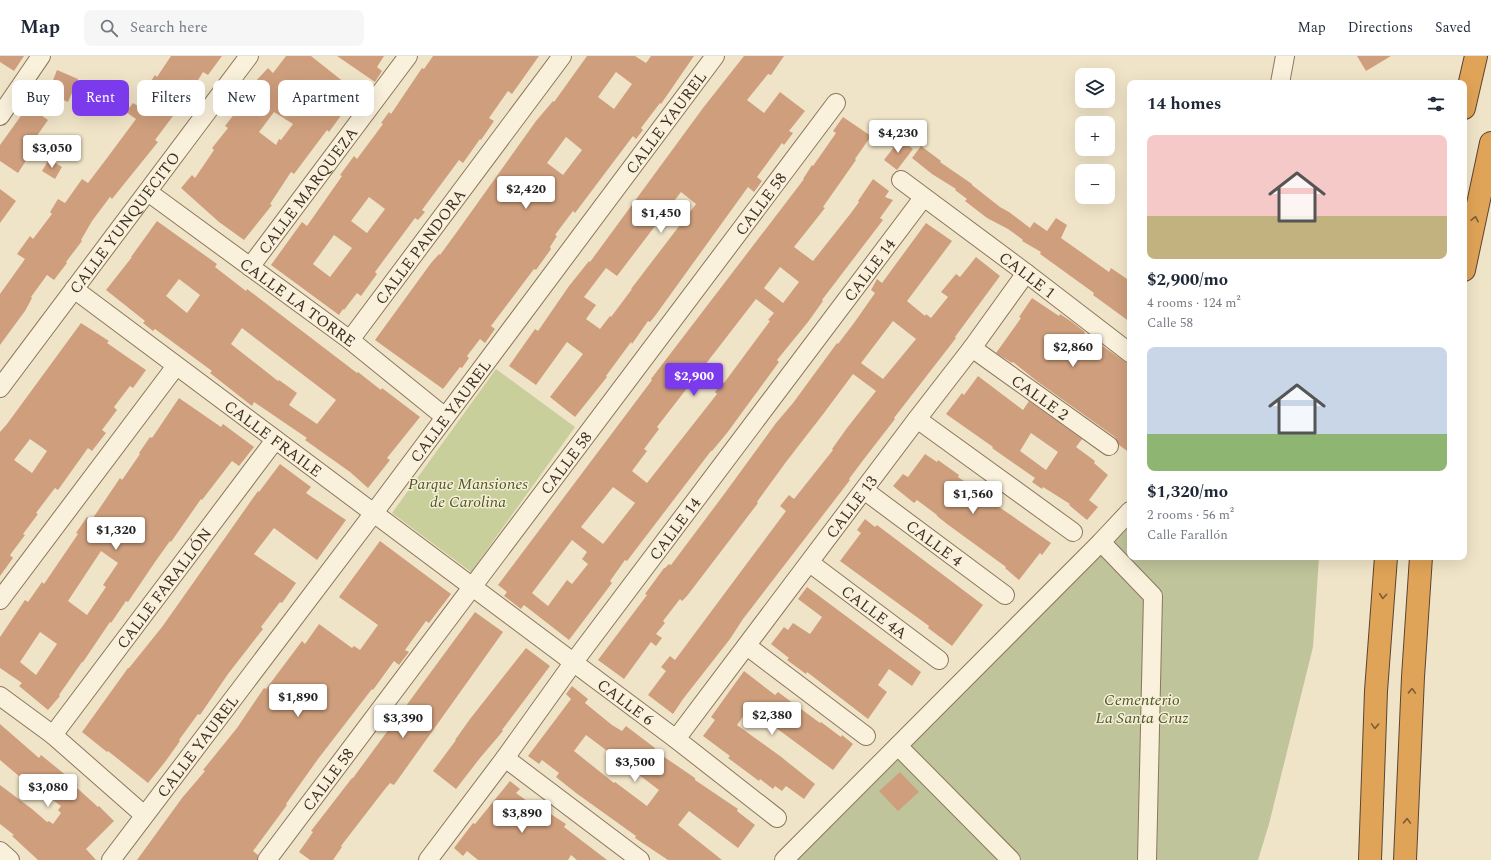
<!DOCTYPE html>
<html lang="en">
<head>
<meta charset="utf-8">
<style>
  body { margin:0; font-family:Spectral,serif; background:#f6f6f7; color:#1f2937; height:100vh; display:flex; flex-direction:column; font-size:15px; white-space:nowrap }
  * { box-sizing:border-box; margin:0 }
  p { font-size:13px; color:#747a83 }
  .icon { flex:none; width:22px; height:22px; fill:none; stroke:currentColor; stroke-width:2; stroke-linecap:round; stroke-linejoin:round }
  .map { position:relative; flex:1; overflow:hidden }
  .panel { position:absolute; left:1127px; top:24px; width:340px; height:480px; display:flex; flex-direction:column; background:#fff; border-radius:8px; box-shadow:0 4px 16px #0002 }
  .panel>* { flex:none }
  .top-card { position:absolute; left:12px; top:24px; width:380px; height:36px; display:flex; gap:8px }
  .controls { position:absolute; left:1075px; top:12px; display:grid; gap:8px }
  .controls a { display:grid; place-items:center; width:40px; height:40px; border-radius:8px; background:#fff; box-shadow:0 4px 16px #0002; font-size:20px }
  .price { position:absolute; translate:-50% -34px; padding:0 9px; border-radius:4px; background:#fff; color:#222; font-size:13px; line-height:26px; filter:drop-shadow(0 1px 2px #0008) }
  .price::after { content:''; position:absolute; left:50%; top:24px; width:12px; height:9px; margin-left:-6px; background:inherit; clip-path:polygon(0 0,100% 0,50% 100%) }
  .price.current { background:#7c3aed; color:#fff }
  ul { padding:0; list-style:none }
  li { display:grid; align-content:center; gap:8px; height:212px; padding:0 20px }
  li span { display:grid; place-items:center; height:124px; border-radius:8px; color:#555 }
  li>.icon { margin-inline-start:auto }
  span .icon { width:72px; height:72px; fill:#fffc; stroke-width:1 }
  li b { font-size:17px }
  h2 { display:flex; justify-content:space-between; align-items:center; height:48px; padding:0 20px; font-size:17px }
  .chip { padding:0 14px; border-radius:8px; background:#fff; box-shadow:0 4px 16px #0002; font-size:14px; line-height:36px }
  .chip.current { background:#7c3aed; color:#fff }
  header { display:flex; align-items:center; gap:24px; box-sizing:border-box; height:56px; padding:0 20px; background:#fff; border-bottom:1px solid #e0e1e3 }
  header strong { font-size:19px }
  nav { display:flex; gap:22px; margin-inline-start:auto; font-size:14px }
  .search { width:280px; height:36px; background:#f6f6f7; display:flex; align-items:center; gap:10px; box-sizing:border-box; padding:0 14px; border-radius:8px; color:#747a83; font-size:15px }
  .map>svg:first-child { display:block }
  .green { fill:#c9cf9b }
  .cemetery { fill:#bfc49a }
  .building { fill:#cf9f7d; fill-rule:evenodd }
  .lines { fill:none; stroke-linecap:round; stroke-linejoin:round }
  .minor-casing { stroke:#8d765c; stroke-width:20 }
  .highway-casing { stroke:#5b4430; stroke-width:24 }
  .minor { stroke:#faf1dc; stroke-width:18 }
  .highway { stroke:#e0a458; stroke-width:22 }
  .oneway { stroke:#7e5d36 }
  .labels { text-anchor:middle; stroke-width:3; stroke-linejoin:round; paint-order:stroke }
  .street-label { font-size:16px; fill:#3d2e20; stroke:#f7eed8 }
  .park-label { font-size:16px; font-style:italic; fill:#4d5a26; stroke:#f7eed8 }
</style>
</head>
<body>
<header>
<strong>Map</strong>
<div class="search"><svg class="icon" aria-label="search" viewBox="0 0 24 24"><circle cx="10" cy="10" r="6"/><path d="M15 15l6 6"/></svg>Search here</div>
<nav><a>Map</a><a>Directions</a><a>Saved</a></nav>
</header>
<div class="map">
<svg width="1491" height="804" viewBox="0 0 1491 804">
  <rect width="100%" height="100%" fill="#f0e4c8"/>
  <!-- green -->
  <path class="green" d="M 496,313 L 575,371 L 471,516 L 392,457 Z"/>
  <!-- cemetery -->
  <path class="cemetery" d="M 1130,450 L 1130,501 L 1319,501 L 1313,591 L 1269,768 L 1258,804 L 778,804 Z"/>
  <!-- building -->
  <path class="building" d="M 0,0 L 24,0 L 14,15 L 0,6 Z
    M 171,0 L 222,0 L 208,19 L 203,16 L 178,57 L 176,56 L 155,84 L 158,86 L 112,143 L 110,141 L 92,165 L 81,184 L 82,185 L 66,206 L 67,207 L 54,224 L 47,219 L 31,241 L 32,242 L 25,255 L 0,289 L 0,238 L 25,203 L 17,198 L 30,180 L 33,183 L 52,158 L 50,156 L 58,143 L 65,147 L 82,123 L 88,127 L 107,102 L 136,63 L 126,56 L 133,47 L 138,50 L 141,45 L 138,44 L 155,19 L 157,21 Z
    M 286,0 L 311,0 L 359,38 L 346,54 L 345,54 L 329,76 L 327,74 L 294,118 L 291,116 L 270,148 L 272,149 L 244,184 L 219,166 L 181,132 L 192,119 L 195,122 L 214,94 L 212,92 L 228,72 L 225,70 L 235,57 L 238,60 L 259,32 L 254,27 L 268,12 L 273,17 ZM 274,56 L 293,68 L 281,84 L 279,83 L 276,89 L 259,76 Z
    M 337,0 L 384,0 L 377,11 L 382,15 L 375,26 Z
    M 433,0 L 539,0 L 512,38 L 508,35 L 489,62 L 494,65 L 481,84 L 480,83 L 463,107 L 459,104 L 422,154 L 425,156 L 418,164 L 415,162 L 392,193 L 375,216 L 377,218 L 361,240 L 357,237 L 344,254 L 343,253 L 339,259 L 271,209 L 302,166 L 307,170 L 342,120 L 340,119 L 354,100 L 357,103 L 383,68 L 381,67 L 389,56 L 391,58 L 422,12 L 424,13 ZM 369,141 L 385,153 L 367,177 L 351,165 ZM 334,179 L 352,192 L 330,221 L 313,208 Z
    M 587,0 L 635,0 L 646,7 L 651,0 L 694,0 L 661,48 L 660,47 L 641,72 L 643,74 L 636,83 L 633,80 L 575,157 L 573,155 L 555,179 L 557,180 L 550,191 L 551,193 L 536,214 L 534,213 L 491,270 L 495,273 L 485,287 L 480,283 L 467,300 L 469,302 L 462,312 L 460,311 L 443,333 L 375,284 L 431,207 L 439,198 L 440,199 L 459,173 L 536,65 L 553,45 L 554,46 ZM 616,16 L 632,28 L 614,53 L 598,41 ZM 566,81 L 582,94 L 563,119 L 547,107 Z
    M 744,0 L 784,0 L 771,19 L 768,18 L 747,44 L 764,57 L 780,36 L 805,55 L 789,75 L 793,77 L 784,89 L 782,87 L 757,121 L 762,125 L 754,136 L 748,131 L 655,260 L 650,266 L 648,265 L 632,288 L 631,286 L 606,320 L 607,321 L 575,361 L 550,341 L 583,298 L 567,286 L 536,329 L 509,310 L 535,273 L 538,275 L 569,230 L 589,205 L 590,206 L 703,52 ZM 681,136 L 696,148 L 631,233 L 632,233 L 611,261 L 610,260 L 600,273 L 586,263 L 596,249 L 584,241 L 606,212 L 617,220 Z
    M 1357,0 L 1391,0 L 1366,15 Z
    M 57,14 L 78,23 L 68,46 L 48,37 Z
    M 28,50 L 48,64 L 27,94 L 31,97 L 18,117 L 0,105 L 0,89 Z
    M 843,61 L 871,80 L 855,103 L 856,104 L 823,151 L 825,152 L 794,191 L 813,205 L 851,157 L 859,146 L 858,145 L 873,123 L 889,135 L 885,141 L 893,144 L 880,162 L 883,164 L 822,244 L 823,245 L 808,266 L 777,304 L 779,306 L 727,377 L 712,395 L 711,395 L 627,505 L 625,504 L 610,525 L 612,527 L 569,584 L 524,549 L 521,553 L 504,540 L 507,536 L 498,529 L 622,364 L 652,324 L 651,323 L 804,123 L 803,123 L 812,109 L 813,110 L 836,77 L 833,75 ZM 780,211 L 799,226 L 783,247 L 764,232 ZM 756,243 L 774,257 L 768,264 L 770,265 L 724,327 L 723,326 L 715,336 L 717,338 L 647,427 L 632,415 L 647,395 L 644,393 L 659,373 L 657,371 ZM 613,431 L 635,447 L 603,488 L 581,471 ZM 572,484 L 587,496 L 582,503 L 588,508 L 572,528 L 567,524 L 548,550 L 532,537 Z
    M 900,83 L 913,93 L 897,114 L 884,104 Z
    M 921,90 L 941,105 L 940,106 L 972,128 L 972,129 L 1000,151 L 1009,156 L 1030,172 L 1034,166 L 1047,175 L 1056,162 L 1067,169 L 1061,182 L 1109,216 L 1111,212 L 1130,225 L 1130,266 L 1093,239 L 1094,237 L 1040,198 L 1041,196 L 1022,185 L 1023,184 L 1008,173 L 987,162 L 965,145 L 967,143 L 955,134 L 956,133 L 932,118 L 912,102 Z
    M 49,103 L 62,111 L 55,123 L 42,115 Z
    M 0,133 L 16,145 L 0,167 Z
    M 157,165 L 217,208 L 215,211 L 246,235 L 247,233 L 357,317 L 358,316 L 381,334 L 382,332 L 420,361 L 387,402 L 390,404 L 368,432 L 350,416 L 305,384 L 307,382 L 254,346 L 252,350 L 210,317 L 212,315 L 155,273 L 153,275 L 143,267 L 145,265 L 106,234 L 132,201 L 131,201 ZM 179,223 L 200,239 L 187,257 L 166,240 ZM 242,272 L 336,344 L 317,368 L 289,349 L 297,337 L 279,324 L 278,325 L 231,288 Z
    M 926,167 L 952,185 L 907,245 L 925,260 L 926,258 L 931,262 L 948,241 L 941,236 L 956,218 L 960,221 L 976,201 L 1000,220 L 955,281 L 956,282 L 894,362 L 895,363 L 864,403 L 849,423 L 850,424 L 743,563 L 730,583 L 683,643 L 673,658 L 648,639 L 666,615 L 661,611 L 670,600 L 675,604 L 786,455 L 780,450 L 789,439 L 794,443 L 833,394 L 832,393 L 847,372 L 876,335 L 853,318 L 824,357 L 786,406 L 757,446 L 758,447 L 687,540 L 682,545 L 680,543 L 663,565 L 665,567 L 656,578 L 662,582 L 656,590 L 651,586 L 624,623 L 598,604 L 647,539 L 645,538 L 664,512 L 665,512 L 669,508 L 671,509 L 725,437 L 776,367 L 793,347 L 837,287 L 838,288 L 854,267 L 875,237 L 871,234 L 877,223 L 882,227 ZM 893,265 L 916,283 L 883,323 L 861,307 Z
    M 1032,242 L 1059,260 L 1060,258 L 1072,266 L 1085,276 L 1084,277 L 1124,305 L 1130,307 L 1130,397 L 1119,389 L 1115,381 L 1038,326 L 1013,306 L 1012,307 L 996,297 L 1021,262 L 1019,261 Z
    M 81,267 L 109,285 L 107,287 L 146,314 L 133,332 L 130,330 L 114,351 L 117,354 L 102,374 L 106,377 L 92,395 L 88,392 L 58,434 L 55,432 L 36,457 L 38,458 L 23,478 L 25,479 L 10,499 L 13,502 L 0,520 L 0,376 L 7,368 ZM 30,383 L 47,395 L 32,417 L 14,404 Z
    M 978,320 L 1023,354 L 1029,345 L 1082,383 L 1076,391 L 1095,405 L 1094,407 L 1108,419 L 1089,444 L 1098,451 L 1087,464 L 1069,449 L 1070,448 L 1043,431 L 1042,433 L 1032,426 L 1035,422 L 992,392 L 993,391 L 946,358 L 962,337 L 964,339 ZM 1031,377 L 1058,396 L 1046,414 L 1020,395 Z
    M 179,342 L 221,371 L 223,368 L 254,391 L 239,410 L 232,405 L 202,444 L 201,443 L 171,486 L 170,485 L 155,506 L 128,546 L 126,545 L 111,567 L 110,566 L 83,606 L 82,606 L 59,639 L 60,640 L 48,654 L 19,630 L 22,627 L 0,612 L 0,581 L 25,544 L 28,546 L 42,526 L 44,528 L 78,478 L 76,477 L 87,461 L 91,465 L 120,422 L 122,424 L 140,398 L 139,397 L 150,381 L 152,382 ZM 101,495 L 118,507 L 103,529 L 106,531 L 87,559 L 68,545 ZM 40,576 L 57,588 L 36,619 L 20,606 Z
    M 925,398 L 937,406 L 938,404 L 959,419 L 958,421 L 980,436 L 979,437 L 1051,487 L 1042,499 L 1040,497 L 1019,524 L 1005,512 L 1006,511 L 947,468 L 937,460 L 937,459 L 917,444 L 914,447 L 893,430 L 903,418 L 908,421 Z
    M 280,408 L 311,431 L 306,437 L 346,464 L 317,504 L 274,472 L 254,498 L 296,527 L 282,547 L 280,546 L 261,571 L 263,573 L 228,618 L 200,659 L 198,658 L 179,684 L 180,685 L 165,706 L 148,727 L 108,695 L 107,696 L 82,676 L 128,612 L 129,612 L 162,571 L 258,435 L 259,436 Z
    M 865,463 L 875,471 L 877,469 L 983,549 L 952,590 L 928,572 L 929,570 L 840,505 L 861,477 L 857,474 Z
    M 380,485 L 451,538 L 429,567 L 426,565 L 405,594 L 409,596 L 399,609 L 394,605 L 373,634 L 372,633 L 318,703 L 286,748 L 287,749 L 253,795 L 258,799 L 257,804 L 137,804 L 182,742 L 205,715 L 203,714 L 237,672 L 264,632 L 266,633 L 302,585 L 305,588 L 319,568 L 352,592 L 354,590 L 360,594 L 378,569 L 339,541 Z
    M 807,531 L 921,616 L 912,630 L 889,613 L 878,629 L 887,636 L 868,663 L 807,616 L 806,618 L 787,604 L 789,602 L 771,588 L 784,571 L 788,574 L 793,567 L 810,578 L 822,561 L 798,543 Z
    M 475,556 L 503,576 L 394,729 L 390,727 L 385,733 L 341,790 L 342,791 L 333,804 L 310,804 L 299,796 L 313,776 L 311,775 L 352,722 L 353,722 Z
    M 526,592 L 550,610 L 502,674 L 503,675 L 480,702 L 456,733 L 433,715 L 456,684 L 455,684 L 470,663 Z
    M 744,615 L 775,639 L 778,636 L 820,667 L 821,666 L 841,681 L 842,679 L 853,688 L 833,714 L 749,652 L 737,669 L 780,700 L 815,728 L 804,743 L 786,730 L 782,735 L 775,730 L 773,733 L 760,723 L 759,725 L 728,702 L 730,700 L 703,680 L 715,664 L 711,661 Z
    M 572,630 L 588,643 L 585,647 L 612,669 L 622,675 L 626,670 L 655,692 L 654,694 L 695,722 L 695,724 L 738,753 L 737,755 L 755,769 L 738,792 L 689,755 L 678,769 L 722,804 L 668,804 L 635,782 L 636,780 L 576,737 L 556,721 L 559,717 L 542,704 L 539,708 L 528,700 L 571,643 L 566,638 ZM 586,679 L 659,734 L 647,750 L 615,726 L 614,727 L 574,695 Z
    M 0,668 L 39,702 L 41,699 L 78,729 L 76,731 L 98,751 L 99,750 L 114,765 L 86,793 L 96,804 L 38,804 L 12,780 L 14,779 L 0,768 L 0,729 L 32,753 L 47,766 L 49,765 L 53,768 L 61,757 L 58,754 L 61,750 L 42,736 L 40,738 L 0,704 Z
    M 900,716 L 919,736 L 898,755 L 879,735 Z
    M 510,725 L 520,733 L 516,737 L 534,750 L 537,749 L 566,768 L 564,771 L 607,804 L 577,804 L 571,799 L 568,804 L 478,804 L 467,795 L 463,800 L 454,792 L 473,767 L 475,768 Z"/>
  <g class="lines">
    <!-- minor casing -->
    <g class="minor-casing">
      <g id="minor">
        <path d="M 1280,27 L 1285,0"/>
        <path d="M 0,60 L 41,0"/>
        <path id="s1" d="M 901,124 L 1026,217 L 1130,297"/>
        <path id="s2" d="M 148,136 L 350,284 L 445,361"/>
        <path id="s3" d="M 250,211 L 408,0"/>
        <path id="s4" d="M 74,233 L 676,683 L 777,762"/>
        <path id="s5" d="M 350,284 L 562,0"/>
        <path id="s6" d="M 972,292 L 1109,390"/>
        <path id="s7" d="M 0,332 L 249,0"/>
        <path d="M 917,363 L 1073,476"/>
        <path id="s8" d="M 864,434 L 1005,539"/>
        <path d="M 1101,486 L 1153,540 L 1147,804"/>
        <path id="s9" d="M 810,507 L 939,604"/>
        <path d="M 0,544 L 176,310"/>
        <path d="M 747,590 L 866,680"/>
        <path d="M 0,640 L 53,679 L 144,759"/>
        <path id="s10" d="M 53,679 L 275,384"/>
        <path id="s11" d="M 676,683 L 917,363 L 972,292 L 1026,217"/>
        <path d="M 898,690 L 1011,804"/>
        <path d="M 505,702 L 640,804"/>
        <path d="M 0,795 L 10,804"/>
        <path id="s12" d="M 111,804 L 373,458 L 715,0"/>
        <path id="s13" d="M 267,804 L 836,47"/>
        <path id="s14" d="M 428,804 L 505,702 L 573,607 L 923,142"/>
        <path d="M 784,804 L 1101,486 L 1130,455"/>
      </g>
    </g>
    <!-- highway casing -->
    <g class="highway-casing">
      <path id="highway" d="M 1464,52 L 1476,0
        M 1464,214 L 1491,87
        M 1370,804 L 1376,635 L 1386,501
        M 1405,804 L 1413,621 L 1421,501"/>
    </g>
    <!-- minor -->
    <use href="#minor" class="minor"/>
    <!-- highway -->
    <use href="#highway" class="highway"/>
  </g>
  <!-- one-way arrows -->
  <defs><path id="oneway-chevron" d="M-2-3.5L2.5 0L-2 3.5" fill="none" stroke-width="1.6" stroke-linecap="round" stroke-linejoin="round"/></defs>
  <g class="oneway">
    <use href="#oneway-chevron" transform="translate(1475 163) rotate(-78)"/>
    <use href="#oneway-chevron" transform="translate(1383 540) rotate(95)"/>
    <use href="#oneway-chevron" transform="translate(1412 635) rotate(-88)"/>
    <use href="#oneway-chevron" transform="translate(1375 670) rotate(92)"/>
    <use href="#oneway-chevron" transform="translate(1407 765) rotate(-88)"/>
  </g>
  <g class="labels">
    <!-- street labels -->
    <g class="street-label">
      <text dy="6" stroke="none"><textPath href="#s12" startOffset="923">CALLE YAUREL</textPath></text>
      <text dy="6" stroke="none"><textPath href="#s3" startOffset="96">CALLE MARQUEZA</textPath></text>
      <text dy="6" stroke="none"><textPath href="#s13" startOffset="821">CALLE 58</textPath></text>
      <text dy="6" stroke="none"><textPath href="#s7" startOffset="207">CALLE YUNQUECITO</textPath></text>
      <text dy="6" stroke="none"><textPath href="#s5" startOffset="117">CALLE PANDORA</textPath></text>
      <text dy="6" stroke="none"><textPath href="#s14" startOffset="737">CALLE 14</textPath></text>
      <text dy="6" stroke="none"><textPath href="#s1" startOffset="158">CALLE 1</textPath></text>
      <text dy="6" stroke="none"><textPath href="#s2" startOffset="186">CALLE LA TORRE</textPath></text>
      <text dy="6" stroke="none"><textPath href="#s6" startOffset="84">CALLE 2</textPath></text>
      <text dy="6" stroke="none"><textPath href="#s12" startOffset="563">CALLE YAUREL</textPath></text>
      <text dy="6" stroke="none"><textPath href="#s4" startOffset="249">CALLE FRAILE</textPath></text>
      <text dy="6" stroke="none"><textPath href="#s13" startOffset="497">CALLE 58</textPath></text>
      <text dy="6" stroke="none"><textPath href="#s11" startOffset="291">CALLE 13</textPath></text>
      <text dy="6" stroke="none"><textPath href="#s14" startOffset="413">CALLE 14</textPath></text>
      <text dy="6" stroke="none"><textPath href="#s8" startOffset="88">CALLE 4</textPath></text>
      <text dy="6" stroke="none"><textPath href="#s10" startOffset="184">CALLE FARALLÓN</textPath></text>
      <text dy="6" stroke="none"><textPath href="#s9" startOffset="81">CALLE 4A</textPath></text>
      <text dy="6" stroke="none"><textPath href="#s4" startOffset="689">CALLE 6</textPath></text>
      <text dy="6" stroke="none"><textPath href="#s12" startOffset="143">CALLE YAUREL</textPath></text>
      <text dy="6" stroke="none"><textPath href="#s13" startOffset="101">CALLE 58</textPath></text>
    </g>
    <!-- park labels -->
    <g class="park-label">
      <text x="468" y="433">Parque Mansiones<tspan x="468" dy="18">de Carolina</tspan></text>
      <text x="1142" y="649">Cementerio<tspan x="1142" dy="18">La Santa Cruz</tspan></text>
    </g>
  </g>
</svg>
<div class="controls">
<a><svg class="icon" aria-label="layers" viewBox="0 0 24 24"><path d="M12 4l9 5-9 5-9-5zM3 14l9 5 9-5"/></svg></a>
<a>+</a>
<a>−</a>
</div>
<b class="price" style="left:898px;top:98px">$4,230</b>
<b class="price" style="left:52px;top:113px">$3,050</b>
<b class="price" style="left:526px;top:154px">$2,420</b>
<b class="price" style="left:661px;top:178px">$1,450</b>
<b class="price" style="left:1073px;top:312px">$2,860</b>
<b class="price current" style="left:694px;top:341px">$2,900</b>
<b class="price" style="left:973px;top:459px">$1,560</b>
<b class="price" style="left:116px;top:495px">$1,320</b>
<b class="price" style="left:298px;top:662px">$1,890</b>
<b class="price" style="left:772px;top:680px">$2,380</b>
<b class="price" style="left:403px;top:683px">$3,390</b>
<b class="price" style="left:635px;top:727px">$3,500</b>
<b class="price" style="left:48px;top:752px">$3,080</b>
<b class="price" style="left:522px;top:778px">$3,890</b>
<div class="top-card">
<a class="chip">Buy</a>
<a class="chip current">Rent</a>
<a class="chip">Filters</a>
<a class="chip">New</a>
<a class="chip">Apartment</a>
</div>
<section class="panel">
<h2>14 homes<svg class="icon" aria-label="filters" viewBox="0 0 24 24"><path d="M4 7h16M4 17h16"/><circle cx="9" cy="7" r="2"/><circle cx="15" cy="17" r="2"/></svg></h2>
<ul>
<li><span style="background:linear-gradient(#f6c9c9 65%,#c2b280 0)"><svg class="icon" aria-label="home" viewBox="0 0 24 24"><path d="M3 11l9-7 9 7M6 9v11h12V9"/></svg></span><div><b>$2,900/mo</b><p>4 rooms · 124 m²</p><p>Calle 58</p></div></li>
<li><span style="background:linear-gradient(#c9d6e8 70%,#8fb573 0)"><svg class="icon" aria-label="home" viewBox="0 0 24 24"><path d="M3 11l9-7 9 7M6 9v11h12V9"/></svg></span><div><b>$1,320/mo</b><p>2 rooms · 56 m²</p><p>Calle Farallón</p></div></li>
</ul>
</section>
</div>
</body>
</html>
